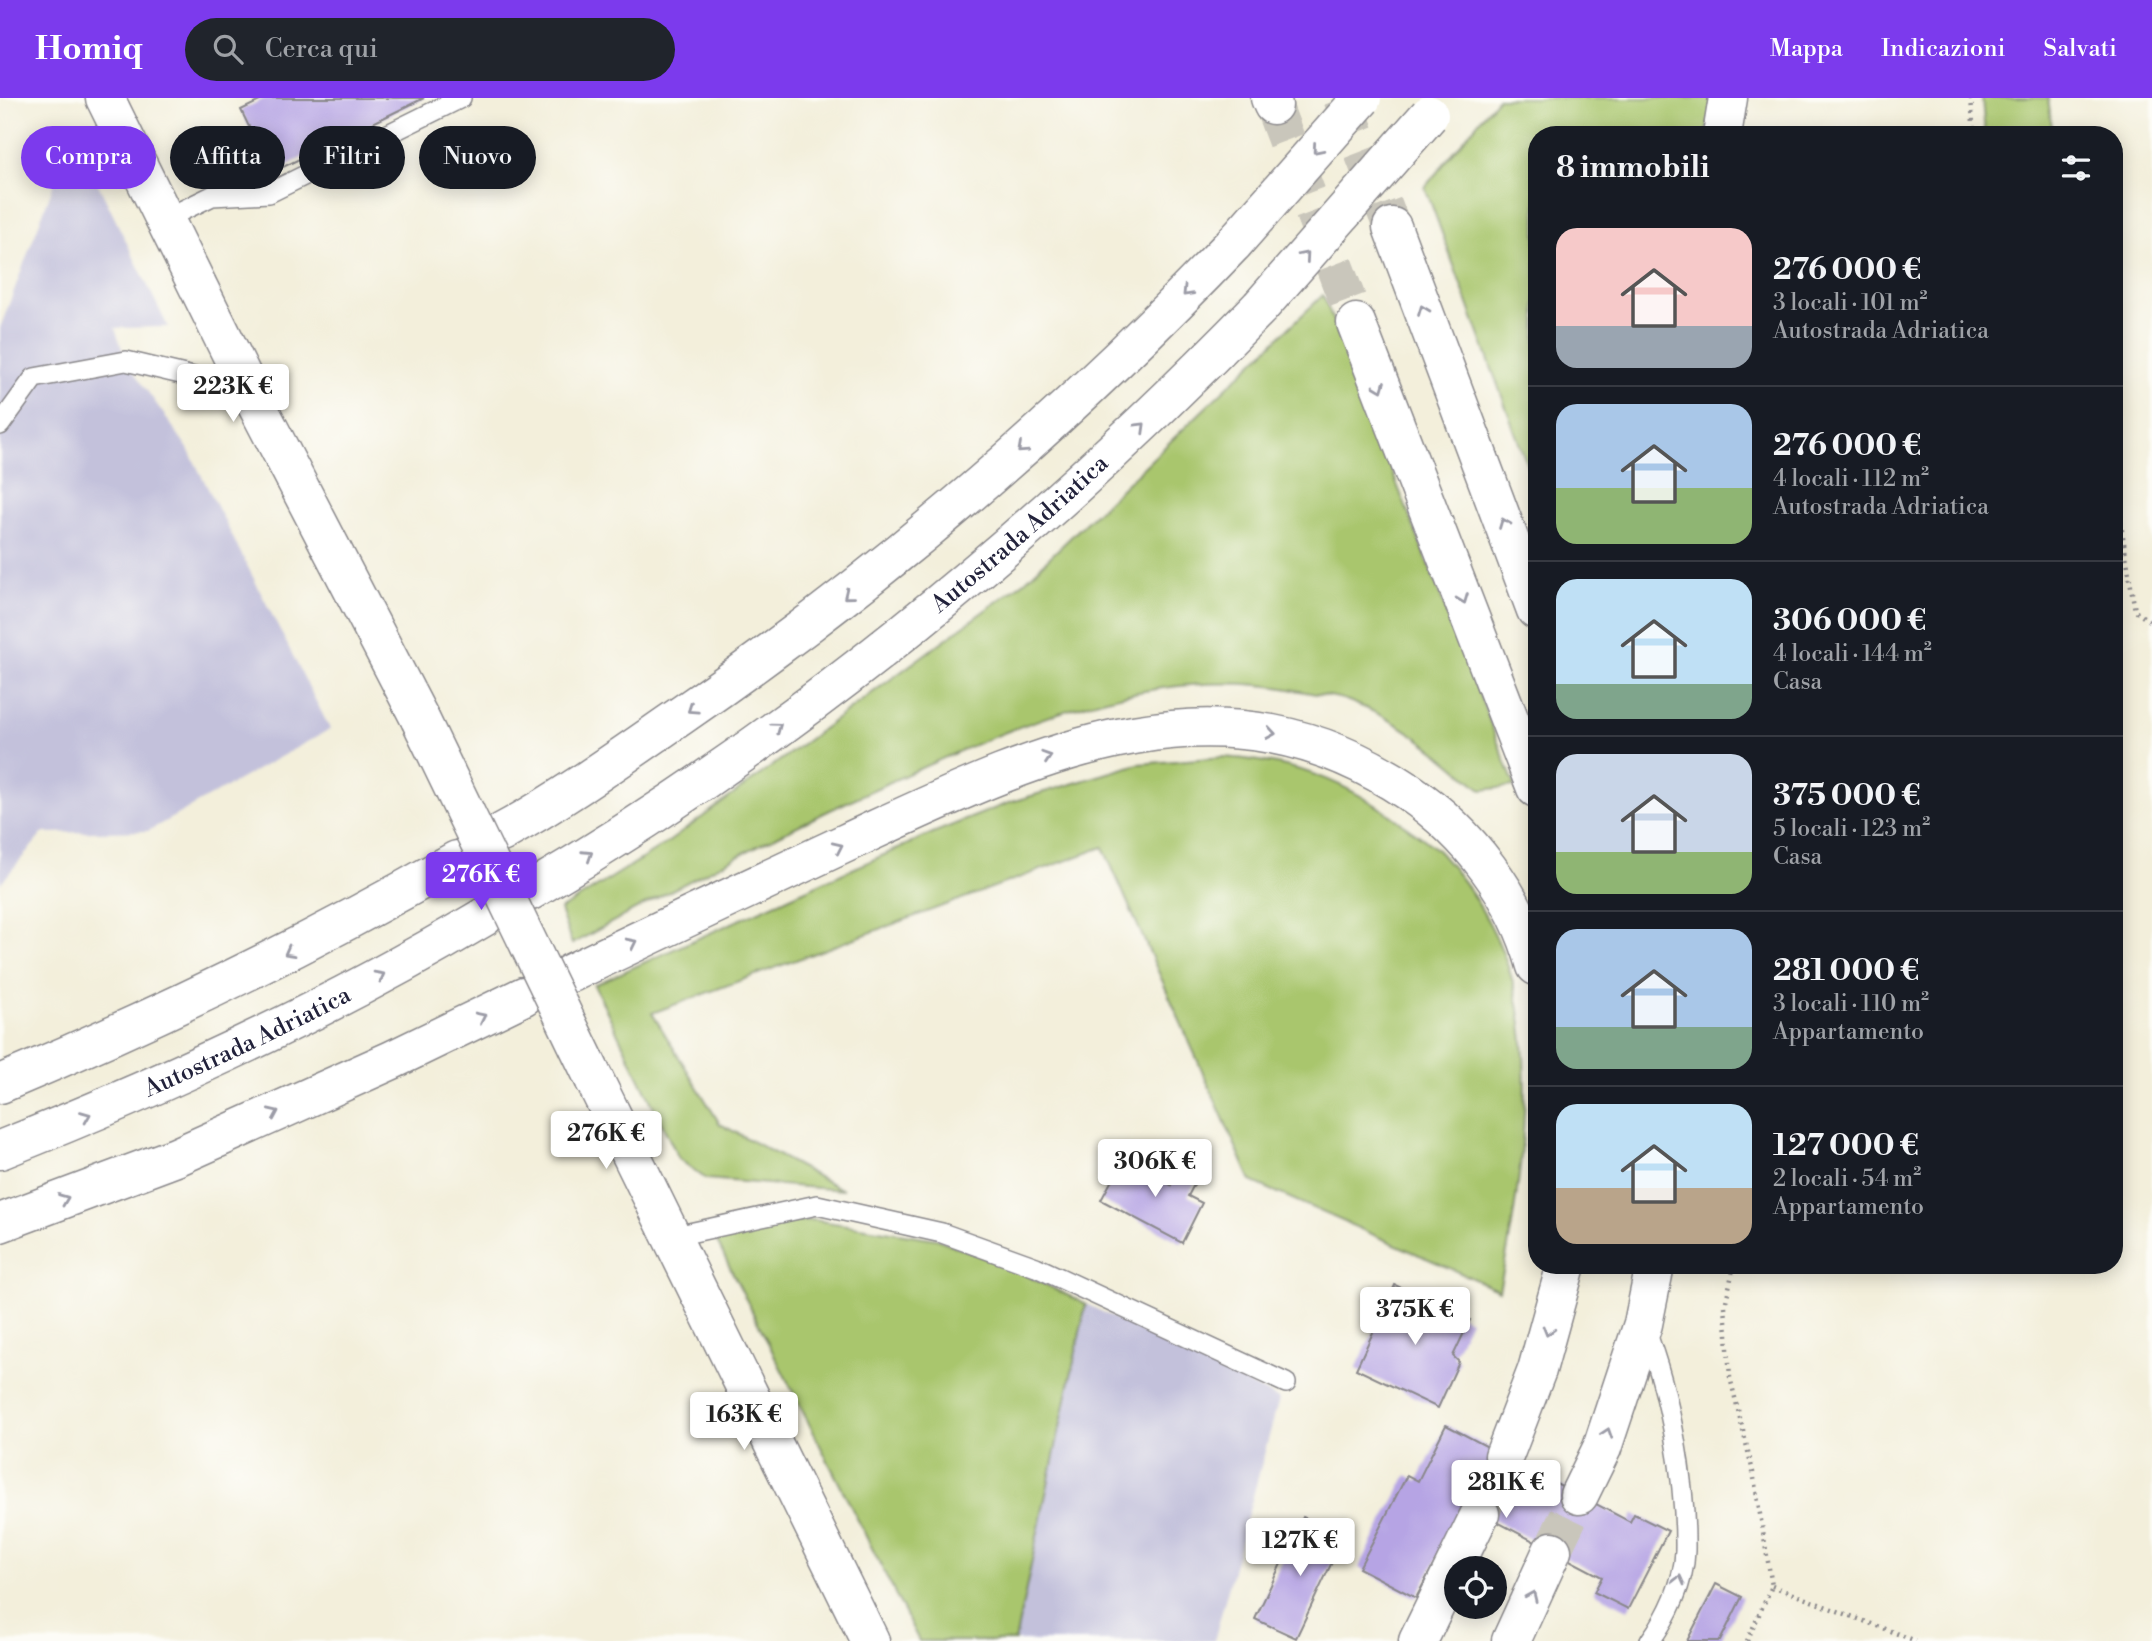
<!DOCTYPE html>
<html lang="it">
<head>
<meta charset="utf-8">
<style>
  body { margin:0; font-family:"Libre Bodoni",serif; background:#20242c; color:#f1f3f6; height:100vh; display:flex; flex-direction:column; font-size:26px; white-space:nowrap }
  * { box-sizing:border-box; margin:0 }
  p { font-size:23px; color:#9ea1a6 }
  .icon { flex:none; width:38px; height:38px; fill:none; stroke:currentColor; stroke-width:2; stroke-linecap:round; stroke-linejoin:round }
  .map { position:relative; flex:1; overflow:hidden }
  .side { position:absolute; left:1528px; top:28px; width:595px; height:1148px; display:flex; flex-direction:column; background:#171b24; border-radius:28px; box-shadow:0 4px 18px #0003 }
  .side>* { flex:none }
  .top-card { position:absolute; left:21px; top:28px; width:665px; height:63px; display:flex; gap:14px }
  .buttons { position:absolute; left:1444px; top:1458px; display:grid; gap:14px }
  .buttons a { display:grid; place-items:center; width:63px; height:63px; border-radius:50%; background:#171b24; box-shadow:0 4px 18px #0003; font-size:35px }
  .price { position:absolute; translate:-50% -60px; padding:0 16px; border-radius:7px; background:#fff; color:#222; font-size:23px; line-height:46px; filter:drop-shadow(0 2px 4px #0008) }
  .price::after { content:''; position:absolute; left:50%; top:42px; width:21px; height:16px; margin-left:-10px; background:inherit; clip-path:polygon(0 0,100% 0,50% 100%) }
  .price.on { background:#7c3aed; color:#fff }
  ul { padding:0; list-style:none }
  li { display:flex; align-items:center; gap:21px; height:175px; padding:0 28px }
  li+li { border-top:2px solid #363941 }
  li span { display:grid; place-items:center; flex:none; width:196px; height:140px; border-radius:21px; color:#555 }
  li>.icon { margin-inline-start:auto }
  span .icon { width:84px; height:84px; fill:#fffc; stroke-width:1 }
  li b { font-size:30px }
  h2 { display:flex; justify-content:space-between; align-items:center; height:84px; padding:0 28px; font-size:30px }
  .pill { padding:0 24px; border-radius:32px; background:#171b24; box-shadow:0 4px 18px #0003; font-size:24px; line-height:63px }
  .pill.on { background:#7c3aed; color:#fff }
  header { display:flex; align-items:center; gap:42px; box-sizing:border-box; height:98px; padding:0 35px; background:#7c3aed; color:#fff }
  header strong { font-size:33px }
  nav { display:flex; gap:38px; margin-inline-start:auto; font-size:24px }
  .search { width:490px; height:63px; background:#20242c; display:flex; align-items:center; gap:18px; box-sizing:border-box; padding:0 24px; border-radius:38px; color:#9ea1a6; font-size:26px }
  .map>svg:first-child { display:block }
  .industrial { fill:#c3c1db }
  .green { fill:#a9c66d; stroke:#667454; stroke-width:2 }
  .building { fill:#b6a4e4 }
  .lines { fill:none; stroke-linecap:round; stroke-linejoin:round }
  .highway-tunnel { stroke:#c9c6bb; stroke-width:38; stroke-dasharray:38 19; stroke-linecap:butt }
  .lane-casing { stroke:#8a888b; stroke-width:22 }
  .secondary-casing { stroke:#8a888b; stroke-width:41 }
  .highway-casing { stroke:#8a888b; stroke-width:41 }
  .path { stroke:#8a888b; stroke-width:4.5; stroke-dasharray:2 5; stroke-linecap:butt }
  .lane { stroke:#fff; stroke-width:19 }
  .secondary { stroke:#fff; stroke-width:38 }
  .highway { stroke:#fff; stroke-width:38 }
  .secondary-bridge-casing { stroke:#8a888b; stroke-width:41; stroke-linecap:butt }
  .highway-bridge-casing { stroke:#8a888b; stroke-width:41; stroke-linecap:butt }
  .secondary-bridge { stroke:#fff; stroke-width:38 }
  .highway-bridge { stroke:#fff; stroke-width:38 }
  .oneway { stroke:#9c9ca7 }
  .labels { text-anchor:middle; stroke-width:7; stroke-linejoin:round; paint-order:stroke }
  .street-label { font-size:24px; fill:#22223b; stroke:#fdfcf7 }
</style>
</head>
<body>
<header>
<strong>Homiq</strong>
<div class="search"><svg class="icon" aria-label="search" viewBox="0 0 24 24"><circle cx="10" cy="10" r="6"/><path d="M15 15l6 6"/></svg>Cerca qui</div>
<nav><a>Mappa</a><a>Indicazioni</a><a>Salvati</a></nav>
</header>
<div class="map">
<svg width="2152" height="1543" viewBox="0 0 2152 1543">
  <rect width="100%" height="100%" fill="#fdfcf7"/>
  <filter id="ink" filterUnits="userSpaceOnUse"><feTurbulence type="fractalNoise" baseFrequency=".0143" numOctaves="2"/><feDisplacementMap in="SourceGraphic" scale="14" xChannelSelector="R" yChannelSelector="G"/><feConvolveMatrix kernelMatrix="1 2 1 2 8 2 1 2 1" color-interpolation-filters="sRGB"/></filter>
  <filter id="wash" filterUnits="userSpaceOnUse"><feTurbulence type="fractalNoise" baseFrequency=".00686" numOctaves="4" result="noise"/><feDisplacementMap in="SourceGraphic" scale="28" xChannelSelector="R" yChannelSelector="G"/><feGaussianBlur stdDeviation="1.57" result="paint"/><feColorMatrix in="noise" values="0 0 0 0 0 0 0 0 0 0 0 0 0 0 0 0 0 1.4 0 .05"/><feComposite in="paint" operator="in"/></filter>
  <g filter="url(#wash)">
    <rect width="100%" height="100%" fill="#f3efdb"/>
    <!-- industrial -->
    <path class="industrial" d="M 73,35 L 168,229 L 115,230 L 126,263 L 187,349 L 330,631 L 148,733 L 43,735 L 0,786 L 0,230 Z
      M 1086,1206 L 1279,1301 L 1214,1543 L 1015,1543 Z"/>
    <!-- green -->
    <path class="green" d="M 1498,0 L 1714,0 L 1706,37 L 1536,37 L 1536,391 L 1425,89 Z
      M 1982,0 L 2048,0 L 2053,37 L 1985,37 Z
      M 1323,197 L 1515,688 L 1482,692 C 1438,655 1406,625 1351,604 C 1337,598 1320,597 1305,594 C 1159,562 1018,626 888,685 C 780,734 676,789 572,846 L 560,812 L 667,745 L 1025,483 Z
      M 1223,659 C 1296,664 1344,682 1403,726 C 1415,735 1430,744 1440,755 C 1474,792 1501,839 1514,888 C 1537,977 1519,1104 1499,1192 L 1251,1083 L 1103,749 L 652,915 L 720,1026 L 843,1092 L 706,1081 L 679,1061 L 594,887 L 935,734 L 1011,704 L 1138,666 Z
      M 814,1122 L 937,1141 L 1013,1171 L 1086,1206 L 1015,1543 L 919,1543 L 714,1138 L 776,1125 Z"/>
    <g id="blocks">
      <!-- building -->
      <path class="building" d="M 266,0 L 424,0 L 271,75 L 241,12 Z
        M 1123,1062 L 1171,1087 L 1180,1067 L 1199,1077 L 1188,1098 L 1202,1105 L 1182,1145 L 1101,1102 Z
        M 1395,1187 L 1470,1222 L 1453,1258 L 1459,1264 L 1438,1310 L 1356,1271 Z
        M 1446,1327 L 1630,1424 L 1634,1416 L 1668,1433 L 1628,1511 L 1594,1494 L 1602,1479 L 1465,1407 L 1416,1500 L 1359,1470 L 1407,1377 L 1418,1383 Z
        M 1303,1419 L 1344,1439 L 1296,1540 L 1255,1521 Z
        M 1716,1486 L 1742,1499 L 1720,1543 L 1687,1543 Z"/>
    </g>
  </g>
  <g filter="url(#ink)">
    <use href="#blocks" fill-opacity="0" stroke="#8a888b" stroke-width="2"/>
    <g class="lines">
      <!-- highway-tunnel -->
      <path class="highway-tunnel" d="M 1342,0 L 1392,129
        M 1273,7 L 1356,225
        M 1480,1416 L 1504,1358
        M 1552,1453 L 1579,1397"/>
      <!-- lane casing -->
      <g class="lane-casing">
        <path id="lane" d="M 165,121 L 212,98 L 269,95 L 461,0
          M 0,327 L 34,280 L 126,263 L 248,292
          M 671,1139 L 817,1107 L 942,1135 L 1036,1169 L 1286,1285
          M 1645,1231 C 1670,1295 1686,1384 1685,1453 C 1684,1485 1668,1518 1650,1543"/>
      </g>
      <!-- secondary casing -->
      <g class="secondary-casing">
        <path id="secondary" d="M 105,0 L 249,292 L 420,621
          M 594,981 L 870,1543"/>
      </g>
      <!-- highway casing -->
      <g class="highway-casing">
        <g id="highway">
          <path d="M 1270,0 L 1273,7"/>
          <path d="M 1722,37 L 1728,0"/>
          <path d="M 1392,129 L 1536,512"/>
          <path d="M 1356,225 L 1536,690"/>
          <path d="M 501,735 C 563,701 621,659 679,619 C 881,481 1065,322 1234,145"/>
          <path id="s1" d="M 530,793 C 799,635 1043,432 1260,209"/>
          <path d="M 571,875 C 662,831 754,788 846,745 C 1032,659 1217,564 1409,694 C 1469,735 1517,798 1536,868"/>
          <path d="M 0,986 C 157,920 309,847 457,762"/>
          <path id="s2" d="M 0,1052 C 167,986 330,911 484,819"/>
          <path d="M 0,1125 L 176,1059 L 392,962 L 524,898"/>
          <path d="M 1504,1358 L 1537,1272 L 1566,1167"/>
          <path d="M 1579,1397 L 1602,1350 L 1643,1226 L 1655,1167"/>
          <path d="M 1418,1543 L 1480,1416"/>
          <path d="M 1511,1543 L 1552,1453"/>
        </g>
      </g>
      <!-- path -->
      <path class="path" d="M 1971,0 L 1974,37
        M 2114,383 L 2135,513 L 2152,525
        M 1734,1167 L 1725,1208 L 1730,1279 L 1753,1374 L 1772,1488 L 1747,1543
        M 1772,1488 L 1916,1543"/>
      <!-- lane -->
      <use href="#lane" class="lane"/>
      <!-- secondary -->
      <use href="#secondary" class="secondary"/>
      <!-- highway -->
      <use href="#highway" class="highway"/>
      <!-- secondary-bridge casing -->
      <g class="secondary-bridge-casing">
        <path id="secondary-bridge" d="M 420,621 L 594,981"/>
      </g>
      <!-- highway-bridge casing -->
      <g class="highway-bridge-casing">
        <path id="highway-bridge" d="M 1234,145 L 1362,0
          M 1260,209 L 1429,17"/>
      </g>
      <!-- secondary-bridge -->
      <use href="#secondary-bridge" class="secondary-bridge"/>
      <!-- highway-bridge -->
      <use href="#highway-bridge" class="highway-bridge"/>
    </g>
    <!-- one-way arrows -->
    <defs><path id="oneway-chevron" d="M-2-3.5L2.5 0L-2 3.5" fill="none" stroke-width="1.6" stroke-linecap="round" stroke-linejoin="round" transform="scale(1.75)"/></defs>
    <g class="oneway">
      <use href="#oneway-chevron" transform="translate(1317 51) rotate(131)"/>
      <use href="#oneway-chevron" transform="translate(1305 158) rotate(-49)"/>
      <use href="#oneway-chevron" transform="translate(1187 194) rotate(134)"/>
      <use href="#oneway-chevron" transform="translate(1423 212) rotate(-111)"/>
      <use href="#oneway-chevron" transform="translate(1380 289) rotate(69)"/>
      <use href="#oneway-chevron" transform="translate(1141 329) rotate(-44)"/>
      <use href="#oneway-chevron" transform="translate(1022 351) rotate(138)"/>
      <use href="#oneway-chevron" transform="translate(1504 425) rotate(-111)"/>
      <use href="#oneway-chevron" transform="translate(848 497) rotate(141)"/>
      <use href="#oneway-chevron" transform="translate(1463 501) rotate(69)"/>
      <use href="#oneway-chevron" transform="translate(692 611) rotate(146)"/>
      <use href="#oneway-chevron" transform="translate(777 629) rotate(-36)"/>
      <use href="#oneway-chevron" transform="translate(1271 635) rotate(9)"/>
      <use href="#oneway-chevron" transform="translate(1047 659) rotate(-18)"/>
      <use href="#oneway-chevron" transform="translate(838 749) rotate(-25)"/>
      <use href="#oneway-chevron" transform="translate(588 757) rotate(-33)"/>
      <use href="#oneway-chevron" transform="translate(632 845) rotate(-26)"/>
      <use href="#oneway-chevron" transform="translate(289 854) rotate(151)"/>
      <use href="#oneway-chevron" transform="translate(380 878) rotate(-28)"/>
      <use href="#oneway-chevron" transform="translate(481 919) rotate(-26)"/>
      <use href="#oneway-chevron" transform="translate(274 1015) rotate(-24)"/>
      <use href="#oneway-chevron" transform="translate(86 1018) rotate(-22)"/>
      <use href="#oneway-chevron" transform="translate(64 1101) rotate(-21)"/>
      <use href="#oneway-chevron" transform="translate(1548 1233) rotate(106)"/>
      <use href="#oneway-chevron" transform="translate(1607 1335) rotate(-72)"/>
      <use href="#oneway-chevron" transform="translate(1679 1482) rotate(-76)"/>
      <use href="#oneway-chevron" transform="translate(1532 1498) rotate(-66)"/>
    </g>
  </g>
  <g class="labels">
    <!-- street labels -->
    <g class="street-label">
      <text dy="8" stroke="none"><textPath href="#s1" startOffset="607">Autostrada Adriatica</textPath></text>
      <text dy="8" stroke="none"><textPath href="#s2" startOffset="270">Autostrada Adriatica</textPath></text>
    </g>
  </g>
</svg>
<div class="buttons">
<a><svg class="icon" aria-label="locate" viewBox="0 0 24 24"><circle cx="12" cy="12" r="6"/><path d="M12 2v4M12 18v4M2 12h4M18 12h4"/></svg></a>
</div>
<b class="price" style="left:233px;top:326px">223K €</b>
<b class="price on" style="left:481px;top:814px">276K €</b>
<b class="price" style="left:606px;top:1073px">276K €</b>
<b class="price" style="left:1155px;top:1101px">306K €</b>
<b class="price" style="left:1415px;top:1249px">375K €</b>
<b class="price" style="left:744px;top:1354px">163K €</b>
<b class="price" style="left:1506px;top:1422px">281K €</b>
<b class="price" style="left:1300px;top:1480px">127K €</b>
<div class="top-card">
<a class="pill on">Compra</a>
<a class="pill">Affitta</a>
<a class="pill">Filtri</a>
<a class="pill">Nuovo</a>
</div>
<section class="side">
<h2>8 immobili<svg class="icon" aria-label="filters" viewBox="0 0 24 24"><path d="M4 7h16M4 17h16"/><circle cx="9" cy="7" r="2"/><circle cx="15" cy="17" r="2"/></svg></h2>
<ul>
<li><span style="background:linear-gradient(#f6c9c9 70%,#9aa5b1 0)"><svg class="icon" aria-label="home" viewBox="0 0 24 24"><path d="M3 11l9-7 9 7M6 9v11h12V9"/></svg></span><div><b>276 000 €</b><p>3 locali · 101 m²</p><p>Autostrada Adriatica</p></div></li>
<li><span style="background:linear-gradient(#a9c7e8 60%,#8fb573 0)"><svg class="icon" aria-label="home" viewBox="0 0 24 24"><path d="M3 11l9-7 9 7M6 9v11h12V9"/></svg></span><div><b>276 000 €</b><p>4 locali · 112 m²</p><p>Autostrada Adriatica</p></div></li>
<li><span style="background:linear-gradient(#bfe0f5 75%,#7fa58c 0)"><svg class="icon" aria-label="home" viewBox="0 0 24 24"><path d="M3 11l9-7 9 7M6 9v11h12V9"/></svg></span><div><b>306 000 €</b><p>4 locali · 144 m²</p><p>Casa</p></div></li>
<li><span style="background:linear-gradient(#c9d6e8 70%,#8fb573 0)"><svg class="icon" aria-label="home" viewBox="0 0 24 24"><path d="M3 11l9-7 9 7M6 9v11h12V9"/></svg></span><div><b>375 000 €</b><p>5 locali · 123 m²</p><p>Casa</p></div></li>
<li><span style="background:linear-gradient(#a9c7e8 70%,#7fa58c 0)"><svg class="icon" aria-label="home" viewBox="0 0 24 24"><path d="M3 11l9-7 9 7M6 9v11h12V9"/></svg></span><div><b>281 000 €</b><p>3 locali · 110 m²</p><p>Appartamento</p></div></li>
<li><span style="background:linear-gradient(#bfe0f5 60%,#b9a48a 0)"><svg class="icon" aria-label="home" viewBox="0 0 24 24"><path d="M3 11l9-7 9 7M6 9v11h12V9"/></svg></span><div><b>127 000 €</b><p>2 locali · 54 m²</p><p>Appartamento</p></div></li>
</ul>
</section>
</div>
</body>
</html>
